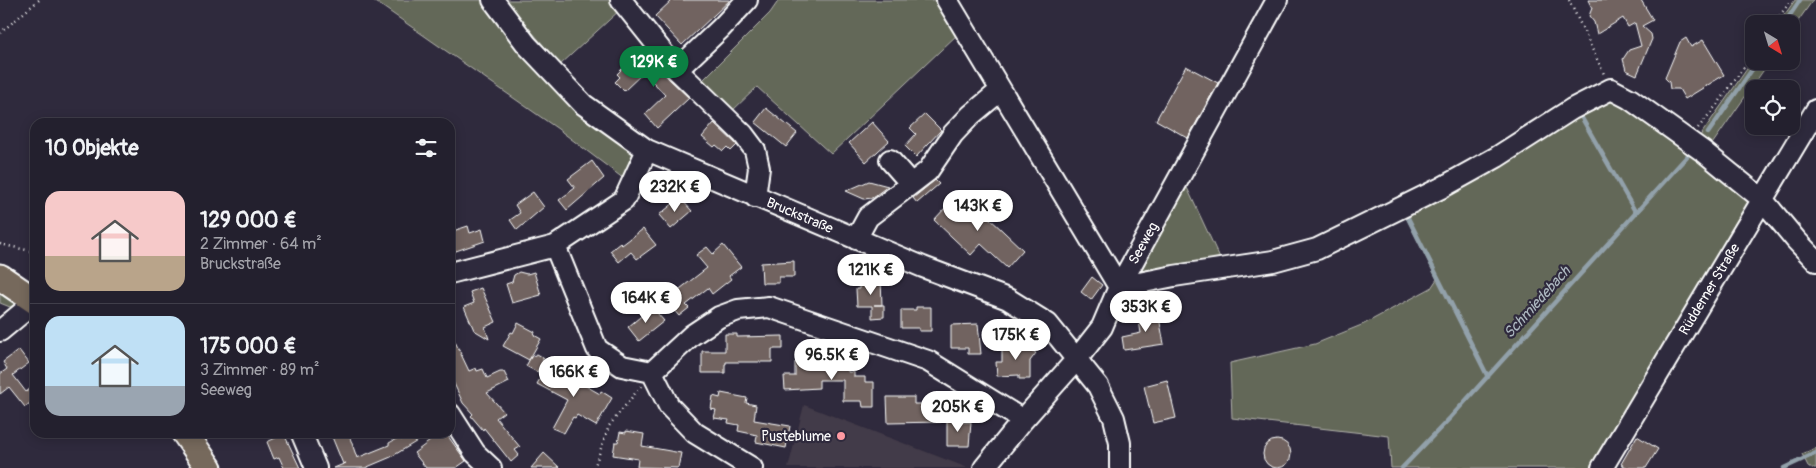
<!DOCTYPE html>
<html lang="de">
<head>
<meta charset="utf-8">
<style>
  body { margin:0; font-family:Pangolin,sans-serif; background:#2f2d3a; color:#f1f3f6; height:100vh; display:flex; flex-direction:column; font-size:19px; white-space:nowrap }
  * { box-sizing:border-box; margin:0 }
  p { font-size:16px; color:#a3a3aa }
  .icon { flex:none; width:28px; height:28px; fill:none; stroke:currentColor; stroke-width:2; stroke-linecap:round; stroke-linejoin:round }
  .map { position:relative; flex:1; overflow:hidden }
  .details { position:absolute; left:30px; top:118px; width:425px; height:320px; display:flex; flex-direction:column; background:#23202e; border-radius:15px; box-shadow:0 2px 12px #0003,0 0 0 1px #403e4a }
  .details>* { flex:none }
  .needle { width:32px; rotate:142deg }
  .controls { position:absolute; left:1745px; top:15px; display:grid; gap:10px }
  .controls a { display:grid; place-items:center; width:55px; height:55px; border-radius:10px; background:#23202e; box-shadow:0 2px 12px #0003,0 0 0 1px #403e4a; font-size:25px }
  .price { position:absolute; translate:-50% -42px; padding:0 11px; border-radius:18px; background:#fff; color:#222; font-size:16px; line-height:32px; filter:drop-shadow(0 1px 2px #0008) }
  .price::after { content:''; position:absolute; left:50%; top:30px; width:15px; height:11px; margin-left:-8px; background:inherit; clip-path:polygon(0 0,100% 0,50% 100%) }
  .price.selected { background:#0b8043; color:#fff }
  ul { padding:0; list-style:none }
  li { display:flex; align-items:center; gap:15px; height:125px; padding:0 15px }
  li+li { border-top:1px solid #403e4a }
  li span { display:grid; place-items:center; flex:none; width:140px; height:100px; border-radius:15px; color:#555 }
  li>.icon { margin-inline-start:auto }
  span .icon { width:60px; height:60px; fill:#fffc; stroke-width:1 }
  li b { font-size:21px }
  h2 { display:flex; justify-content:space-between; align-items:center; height:60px; padding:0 15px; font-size:21px }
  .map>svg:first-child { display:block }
  .built { fill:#433b48 }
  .green { fill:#646759; stroke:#b2b3ac }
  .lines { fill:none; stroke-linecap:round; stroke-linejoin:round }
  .stream { stroke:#92a1aa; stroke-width:4.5 }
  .building { fill:#716460; stroke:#fff }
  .minor-casing { stroke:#fff; stroke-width:24 }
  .major-casing { stroke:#fff; stroke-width:29 }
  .path { stroke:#fff; stroke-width:2.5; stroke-dasharray:1 4; stroke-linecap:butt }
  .minor { stroke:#2f2a3d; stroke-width:20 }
  .major { stroke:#76695c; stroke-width:25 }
  .poi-dot { fill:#ff9aa2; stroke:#2f2a3d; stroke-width:2 }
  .labels { text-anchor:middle; stroke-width:4.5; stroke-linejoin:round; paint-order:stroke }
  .street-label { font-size:14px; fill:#fff; stroke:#2f2a3d }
  .poi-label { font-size:14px; fill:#fff; stroke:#2f2a3d; text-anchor:end }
  .water-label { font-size:15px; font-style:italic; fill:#adb8c0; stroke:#2f2a3d }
</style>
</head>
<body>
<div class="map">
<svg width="1816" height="468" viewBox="0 0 1816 468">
  <rect width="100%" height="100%" fill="#2f2a3d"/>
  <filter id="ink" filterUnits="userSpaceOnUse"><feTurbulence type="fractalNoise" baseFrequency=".02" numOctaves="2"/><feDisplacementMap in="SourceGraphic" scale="10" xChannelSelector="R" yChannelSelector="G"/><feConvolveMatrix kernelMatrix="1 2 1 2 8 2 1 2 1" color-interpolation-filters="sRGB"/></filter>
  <g filter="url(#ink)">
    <!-- built -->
    <path class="built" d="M 804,405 L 968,468 L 788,468 Z"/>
    <!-- green -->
    <path class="green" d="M 373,0 L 487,0 L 631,148 L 634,158 L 628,182 L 558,129 Z
      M 505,0 L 615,0 L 621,9 L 560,65 Z
      M 779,0 L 939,0 L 959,33 L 831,154 L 757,87 L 730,113 L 701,82 L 770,13 Z
      M 1795,0 L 1813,0 L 1791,31 L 1791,24 L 1778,24 Z
      M 1754,59 L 1754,61 L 1770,61 L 1708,150 L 1697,140 Z
      M 1599,99 L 1617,101 L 1744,192 L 1750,205 L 1593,468 L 1391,468 L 1389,436 L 1232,418 L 1230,363 L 1315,344 L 1364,324 L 1431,288 L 1437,279 L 1403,211 Z
      M 1183,179 L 1222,263 L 1135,281 L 1137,271 Z
      M 0,285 L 17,303 L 10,307 L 0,303 Z
      M 1816,448 L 1816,468 L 1809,468 L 1802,454 Z"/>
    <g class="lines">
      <!-- stream -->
      <path class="stream" d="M 1784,24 L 1800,0
        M 1579,113 L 1636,213
        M 1708,133 L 1758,61
        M 1405,212 L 1488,377
        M 1402,468 L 1450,418 L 1690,153
        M 1784,468 L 1816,453"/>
    </g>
    <!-- building -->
    <path class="building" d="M 672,0 L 730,0 L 682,45 L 655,16 Z
      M 1588,0 L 1641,0 L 1653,20 L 1642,26 L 1651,34 L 1652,39 L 1637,75 L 1626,70 L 1623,59 L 1629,50 L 1641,46 L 1635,23 L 1628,27 L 1623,18 L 1597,34 L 1594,22 L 1589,16 L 1592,8 Z
      M 1686,38 L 1691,47 L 1703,40 L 1724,75 L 1685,99 L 1679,89 L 1670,89 L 1669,82 L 1665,78 L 1680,42 Z
      M 648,52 L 668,78 L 689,98 L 657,128 L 645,114 L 665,95 L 644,72 L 624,91 L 615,82 L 620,77 L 617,74 L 628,63 L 632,67 Z
      M 1186,66 L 1218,83 L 1188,138 L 1156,120 Z
      M 766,108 L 797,133 L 786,147 L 755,122 Z
      M 925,114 L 941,130 L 916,157 L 905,146 L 916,134 L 910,128 Z
      M 872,122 L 889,141 L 866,162 L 849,143 Z
      M 714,123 L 737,145 L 731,151 L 727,147 L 723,151 L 716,145 L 714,147 L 702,137 Z
      M 592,161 L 604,178 L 567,210 L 559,200 L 575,188 L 568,179 Z
      M 935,180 L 939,184 L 917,203 L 913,198 Z
      M 869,181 L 888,186 L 872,198 L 864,199 L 846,191 Z
      M 533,192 L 544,207 L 517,230 L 510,220 L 520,213 L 515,205 Z
      M 680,198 L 692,211 L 671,229 L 659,215 Z
      M 968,198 L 1023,250 L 1007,268 L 981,244 L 971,255 L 934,220 L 946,207 L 953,214 Z
      M 468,226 L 470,233 L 482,229 L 485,241 L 450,253 L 450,232 Z
      M 643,229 L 656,245 L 637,259 L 631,252 L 619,262 L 610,251 L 620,243 L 622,245 Z
      M 723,245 L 741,267 L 729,276 L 731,279 L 712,294 L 708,288 L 686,305 L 689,308 L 679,316 L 672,308 L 682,299 L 676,292 L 707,268 L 696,255 L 707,247 L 713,254 Z
      M 794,261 L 794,277 L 779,277 L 779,283 L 762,283 L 761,263 Z
      M 519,272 L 527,274 L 534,272 L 541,295 L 512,303 L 506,284 L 512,282 L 514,275 Z
      M 1092,277 L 1102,285 L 1091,300 L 1081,292 Z
      M 871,278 L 871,280 L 881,279 L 882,305 L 874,305 L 884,305 L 884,317 L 872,318 L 872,306 L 857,306 L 856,289 L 859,289 L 859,279 Z
      M 481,288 L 496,322 L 485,327 L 489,339 L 474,330 L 464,307 L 474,303 L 470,292 Z
      M 652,307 L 664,321 L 639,341 L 628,327 Z
      M 916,307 L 931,307 L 931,331 L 919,331 L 919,328 L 901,328 L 901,310 L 916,310 Z
      M 1158,312 L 1164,344 L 1124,350 L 1122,337 L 1141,333 L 1138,315 Z
      M 518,323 L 535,332 L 534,335 L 541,339 L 529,360 L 503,346 L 511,332 L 513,333 Z
      M 978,324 L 981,354 L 968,354 L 968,348 L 951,348 L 951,325 Z
      M 450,331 L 469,371 L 476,368 L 477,371 L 483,369 L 487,378 L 500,372 L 504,372 L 509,382 L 487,393 L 504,412 L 496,418 L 520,447 L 515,450 L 519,455 L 511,462 L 484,428 L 483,430 L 471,416 L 473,414 L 463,403 L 450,375 Z
      M 725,334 L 737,334 L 737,337 L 783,336 L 783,349 L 772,349 L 772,362 L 726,362 L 726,364 L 725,364 L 725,373 L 702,373 L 702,351 L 725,351 Z
      M 1029,344 L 1029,349 L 1036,353 L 1030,361 L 1030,379 L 1019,379 L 1019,375 L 997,376 L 996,362 L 1002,362 L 1002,345 Z
      M 19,350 L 29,363 L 13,375 L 26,392 L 35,385 L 35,399 L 25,407 L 9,387 L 0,394 L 0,374 L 7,369 L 3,362 Z
      M 537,354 L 544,358 L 537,372 L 526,366 L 531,357 Z
      M 795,362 L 848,363 L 848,372 L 854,372 L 854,377 L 865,377 L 865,382 L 874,382 L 874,407 L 863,407 L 862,401 L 843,401 L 843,380 L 819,380 L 819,388 L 785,390 L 784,376 L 795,376 Z
      M 565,364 L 576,370 L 572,378 L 600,394 L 601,391 L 612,398 L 596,426 L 577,415 L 575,418 L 573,417 L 564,433 L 552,428 L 567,400 L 537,384 L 546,368 L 559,375 Z
      M 1167,380 L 1176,418 L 1153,423 L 1144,386 Z
      M 721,393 L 747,398 L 746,403 L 756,405 L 754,420 L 790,426 L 786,448 L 756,442 L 757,435 L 738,431 L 739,425 L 728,423 L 729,420 L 714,418 L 716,410 L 711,409 L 713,396 L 720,398 Z
      M 887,397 L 914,397 L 914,404 L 941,404 L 941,422 L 888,423 Z
      M 947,419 L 961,419 L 961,422 L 971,422 L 969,446 L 947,446 Z
      M 626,431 L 644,434 L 642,446 L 681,453 L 678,468 L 637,467 L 638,459 L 613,455 L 615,442 L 618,442 L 620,432 L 626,433 Z
      M 330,432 L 348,432 L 357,458 L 389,445 L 389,443 L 400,437 L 401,440 L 416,434 L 419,440 L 391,457 L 365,468 L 334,468 L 346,463 L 343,464 Z
      M 424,432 L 445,432 L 466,461 L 456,468 L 426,468 L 414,453 L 430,441 Z
      M 284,434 L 300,468 L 284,468 L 279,457 L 274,459 L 267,442 Z
      M 1637,436 L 1658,449 L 1646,468 L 1628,468 L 1621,464 Z
      M1263 454a14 14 0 1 1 28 0a14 14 0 1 1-28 0Z
      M 544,453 L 560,468 L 531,468 Z"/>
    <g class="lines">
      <!-- minor casing -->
      <g class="minor-casing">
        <path id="minor" d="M 493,0 L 527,45 L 583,104 L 647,150 L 923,267 L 1008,299 L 1048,324 L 1098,386 L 1114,418 L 1120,443 L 1120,468
          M 621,0 L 677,70 L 743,134 L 755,150 L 759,168 L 755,197
          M 947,0 L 1119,287
          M 677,70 L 721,28 L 747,0
          M 890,160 L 911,184
          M 856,239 L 868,217 L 928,171 L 953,134 L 971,115 L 1001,90
          M 555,246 L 597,349 L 622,366 L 652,372 L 692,335 L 719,317 L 738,310 L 769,307 L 928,361 L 1023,420
          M 450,273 L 555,246 L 624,200 L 647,150
          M 1119,287 L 1174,276 L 1273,261 L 1317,249 L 1441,188 L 1497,157 L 1572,109 L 1611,89 L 1630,99 L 1704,152 L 1762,199 L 1796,240 L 1816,261
          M 0,331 L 35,302
          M 652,372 L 669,406 L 695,433 L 752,468
          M 450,414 L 475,453 L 491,468
          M 301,432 L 316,468
          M 984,468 L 1023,420 L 1077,359 L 1102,327 L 1119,287 L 1277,0
          M 1602,468 L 1816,110"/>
      </g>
      <!-- major casing -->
      <g class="major-casing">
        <path id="major" d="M 0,277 L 35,301
          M 184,432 L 209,468"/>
      </g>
      <!-- path -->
      <path class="path" d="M 1569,0 L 1604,74
        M 1774,24 L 1791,0
        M 0,33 L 39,0
        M 1698,128 L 1720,101 L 1754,53
        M 0,244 L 35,252
        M 594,468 L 609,426 L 641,386"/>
      <!-- minor -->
      <use href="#minor" class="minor"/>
      <!-- major -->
      <use href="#major" class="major"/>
    </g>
  </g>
  <!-- markers -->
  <circle class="poi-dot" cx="841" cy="436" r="5"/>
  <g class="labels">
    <!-- street labels -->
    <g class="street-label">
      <text transform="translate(800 215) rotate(23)" y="5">Bruckstraße</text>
      <text transform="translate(1143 243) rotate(-61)" y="5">Seeweg</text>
      <text transform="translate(1709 289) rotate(-59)" y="5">Rüdderner Straße</text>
    </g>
    <!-- poi labels -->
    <g class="poi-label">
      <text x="831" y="441">Pusteblume</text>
    </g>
    <!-- water labels -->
    <g class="water-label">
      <text transform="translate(1537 302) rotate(-48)" y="5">Schmiedebach</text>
    </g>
  </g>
</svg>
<div class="controls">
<a><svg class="needle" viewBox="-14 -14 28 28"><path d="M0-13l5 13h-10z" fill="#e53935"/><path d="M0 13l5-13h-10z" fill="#a3a3aa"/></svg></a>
<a><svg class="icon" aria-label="locate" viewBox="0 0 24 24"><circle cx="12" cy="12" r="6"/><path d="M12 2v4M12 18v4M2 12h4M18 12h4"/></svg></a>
</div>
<b class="price selected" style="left:654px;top:88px">129K €</b>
<b class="price" style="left:675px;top:213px">232K €</b>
<b class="price" style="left:978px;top:232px">143K €</b>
<b class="price" style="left:871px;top:296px">121K €</b>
<b class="price" style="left:646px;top:324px">164K €</b>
<b class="price" style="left:1146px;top:333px">353K €</b>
<b class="price" style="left:1016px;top:361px">175K €</b>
<b class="price" style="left:832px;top:381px">96.5K €</b>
<b class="price" style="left:574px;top:398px">166K €</b>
<b class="price" style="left:958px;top:433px">205K €</b>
<section class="details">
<h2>10 Objekte<svg class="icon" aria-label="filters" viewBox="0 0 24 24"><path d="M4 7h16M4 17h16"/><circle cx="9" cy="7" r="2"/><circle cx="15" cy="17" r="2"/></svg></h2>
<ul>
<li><span style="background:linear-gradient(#f6c9c9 65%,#b9a48a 0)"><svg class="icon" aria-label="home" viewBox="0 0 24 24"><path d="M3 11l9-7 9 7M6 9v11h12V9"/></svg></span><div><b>129 000 €</b><p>2 Zimmer · 64 m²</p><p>Bruckstraße</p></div></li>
<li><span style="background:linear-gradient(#bfe0f5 70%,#9aa5b1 0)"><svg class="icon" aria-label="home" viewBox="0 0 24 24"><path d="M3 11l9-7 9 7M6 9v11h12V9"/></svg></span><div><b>175 000 €</b><p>3 Zimmer · 89 m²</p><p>Seeweg</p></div></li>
</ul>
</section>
</div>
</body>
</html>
